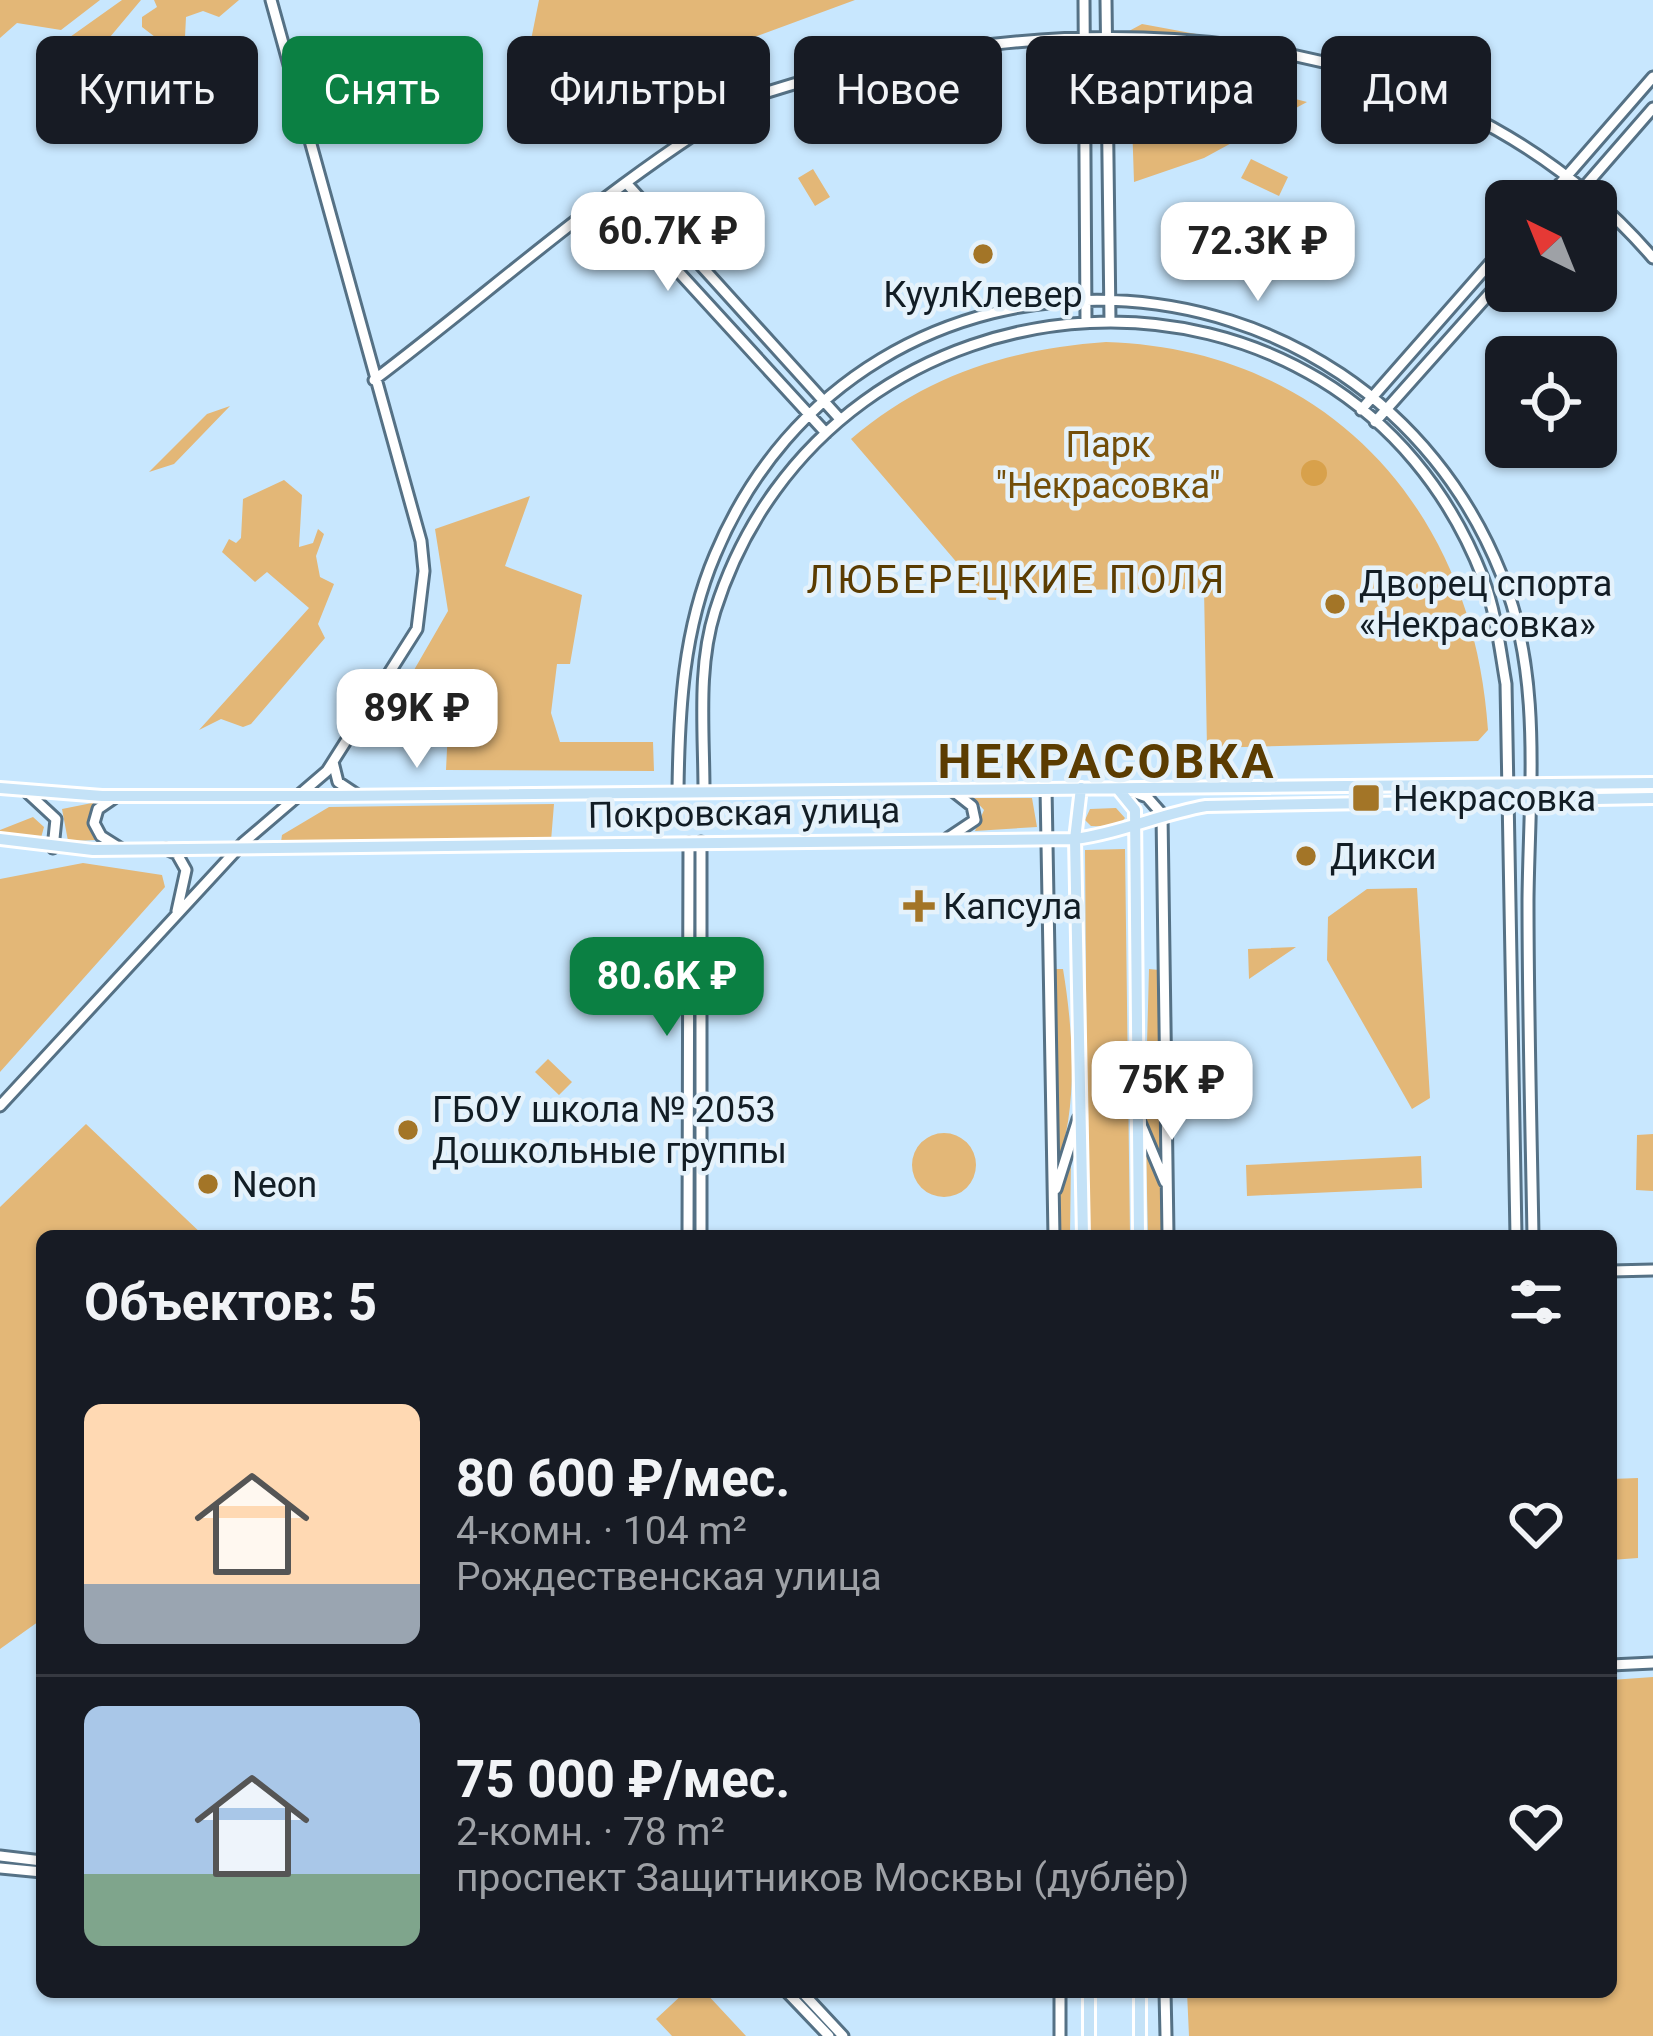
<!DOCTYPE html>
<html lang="ru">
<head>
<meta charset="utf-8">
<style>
  body { margin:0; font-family:Roboto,sans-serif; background:#242831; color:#f1f3f6; height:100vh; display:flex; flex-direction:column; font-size:45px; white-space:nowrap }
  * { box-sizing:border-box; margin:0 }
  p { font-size:39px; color:#9ea1a6 }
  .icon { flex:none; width:66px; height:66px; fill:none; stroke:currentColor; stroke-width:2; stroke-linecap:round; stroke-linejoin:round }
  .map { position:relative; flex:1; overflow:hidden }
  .drawer { position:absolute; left:36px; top:1230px; width:1581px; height:768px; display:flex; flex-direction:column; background:#171b24; border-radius:18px; box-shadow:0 3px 9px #0004 }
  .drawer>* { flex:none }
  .guide { position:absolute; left:36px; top:36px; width:1581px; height:108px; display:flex; gap:24px }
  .needle { width:78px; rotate:317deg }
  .fabs { position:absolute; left:1485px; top:180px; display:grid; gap:24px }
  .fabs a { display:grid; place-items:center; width:132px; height:132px; border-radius:18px; background:#171b24; box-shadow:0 3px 9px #0004; font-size:60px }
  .price { position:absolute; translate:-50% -102px; padding:0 27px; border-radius:24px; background:#fff; color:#222; font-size:39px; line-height:78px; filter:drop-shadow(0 3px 6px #0008) }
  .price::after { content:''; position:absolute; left:50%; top:72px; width:36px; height:27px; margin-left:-18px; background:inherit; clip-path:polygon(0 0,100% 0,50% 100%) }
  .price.on { background:#0b8043; color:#fff }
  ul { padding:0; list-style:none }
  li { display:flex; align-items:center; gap:36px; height:300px; padding:0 48px }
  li+li { border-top:3px solid #363941 }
  li span { display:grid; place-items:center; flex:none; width:336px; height:240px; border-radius:18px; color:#555 }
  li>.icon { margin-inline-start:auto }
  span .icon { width:144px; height:144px; fill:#fffc; stroke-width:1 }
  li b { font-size:51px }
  h2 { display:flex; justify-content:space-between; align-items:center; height:144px; padding:0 48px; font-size:51px }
  .pill { padding:0 42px; border-radius:18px; background:#171b24; box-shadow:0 3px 9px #0004; font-size:42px; line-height:108px }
  .pill.on { background:#0b8043; color:#fff }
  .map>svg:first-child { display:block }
  .green { fill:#e3b777 }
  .water { fill:#d8a14b }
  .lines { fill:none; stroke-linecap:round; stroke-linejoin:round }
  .minor-casing { stroke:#557185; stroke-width:15 }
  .major-casing { stroke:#fff; stroke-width:16 }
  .minor { stroke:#fff; stroke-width:9 }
  .major { stroke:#c4e2f7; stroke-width:10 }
  .poi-dot { fill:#a37527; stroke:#e5f2fb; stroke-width:4.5 }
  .labels { text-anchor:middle; stroke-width:9; stroke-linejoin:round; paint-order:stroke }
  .poi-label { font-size:36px; fill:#121d25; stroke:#e5f2fb; text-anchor:start }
  .park-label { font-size:36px; fill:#734e09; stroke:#e5f2fb }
  .street-label { font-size:36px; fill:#121d25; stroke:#e5f2fb }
  .neighbourhood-label { font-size:39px; letter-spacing:3px; fill:#5b3c01; stroke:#e5f2fb }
  .district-label { font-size:48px; font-weight:bold; letter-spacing:3px; fill:#5b3c01; stroke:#e5f2fb }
</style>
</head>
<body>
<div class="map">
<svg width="1653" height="2036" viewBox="0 0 1653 2036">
  <rect width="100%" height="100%" fill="#c8e7fe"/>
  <!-- green -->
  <path class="green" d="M 0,0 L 100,0 L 61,30 L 17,23 L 0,38 Z
    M 122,0 L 141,0 L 105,43 L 130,39 L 140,44 L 145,62 L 121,91 L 70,46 L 70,37 Z
    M 154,0 L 239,0 L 219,17 L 203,11 L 186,17 L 185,37 L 172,50 L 142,27 L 142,17 L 157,7 Z
    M 539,0 L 855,0 L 613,89 L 531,40 Z
    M 1142,24 L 1207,36 L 1200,58 L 1232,69 L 1230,82 L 1307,102 L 1204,158 L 1134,182 L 1129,31 Z
    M 1251,159 L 1288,177 L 1279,196 L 1241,178 Z
    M 813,169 L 830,197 L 815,206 L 798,178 Z
    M 1106,342 C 1331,349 1474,513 1488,730 L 1478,741 L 1207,748 L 1204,589 L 997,590 L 996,600 L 989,600 L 851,439 C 926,375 1009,349 1106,342 Z
    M 230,406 L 174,464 L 149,472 L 207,414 Z
    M 284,480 L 302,495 L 299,547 L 313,543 L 318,529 L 324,534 L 316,556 L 320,577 L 334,584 L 318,624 L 325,638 L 251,724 L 243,727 L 221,719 L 199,730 L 309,608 L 267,572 L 255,582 L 222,552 L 229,539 L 236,543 L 241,538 L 243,499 Z
    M 530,496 L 505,566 L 582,595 L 570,664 L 557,664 L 551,713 L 560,742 L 653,742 L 654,771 L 446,770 L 449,709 L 391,710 L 448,611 L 435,529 Z
    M 973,798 L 1032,798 L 1037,827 L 975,831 L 984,810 Z
    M 97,802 L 88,824 L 98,840 L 68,841 L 62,809 Z
    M 554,804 L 551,841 L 281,842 L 282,835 L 329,807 Z
    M 1116,808 L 1125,818 L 1117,827 L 1091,826 L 1085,820 L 1090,809 Z
    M 33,817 L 44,827 L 39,845 L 0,837 L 0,830 Z
    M 1125,849 L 1130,1236 L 1088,1236 L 1085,850 Z
    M 83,863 L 162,875 L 165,887 L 0,1072 L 0,879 Z
    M 1417,888 L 1430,1098 L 1412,1109 L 1327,960 L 1328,917 L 1367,889 Z
    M 1296,947 L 1249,979 L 1248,949 Z
    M 1054,969 L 1063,969 C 1073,1029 1079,1110 1056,1167 Z
    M 1149,969 L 1159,970 L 1164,1168 L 1145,1119 Z
    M 548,1059 L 572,1082 L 559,1095 L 535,1072 Z
    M 86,1124 L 204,1236 L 42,1236 L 42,1619 L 0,1649 L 0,1207 Z
    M912 1165a32 32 0 1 1 64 0a32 32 0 1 1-64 0Z
    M 1653,1134 L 1653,1191 L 1636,1190 L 1637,1135 Z
    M 1146,1149 L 1162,1185 L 1162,1236 L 1148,1236 Z
    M 1421,1156 L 1422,1188 L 1247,1196 L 1246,1165 Z
    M 1071,1159 L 1070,1236 L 1058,1236 L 1058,1192 Z
    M 1638,1478 L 1638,1558 L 1611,1560 L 1611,1479 Z
    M 1653,1677 L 1653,2036 L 1189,2036 L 1187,1992 L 1611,1992 L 1611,1680 Z
    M 685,1992 L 705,1992 L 746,2036 L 672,2036 L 656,2019 Z"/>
  <!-- water -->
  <path class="water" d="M1301 473a13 13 0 1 1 26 0a13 13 0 1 1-26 0Z"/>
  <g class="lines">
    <!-- minor casing -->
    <g class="minor-casing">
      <path id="minor" d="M 1084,0 L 1086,321
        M 1106,0 L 1110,321
        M 628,185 L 840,419
        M 611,198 L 826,433
        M 1545,201 L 1653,77
        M 1572,201 L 1653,108
        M 374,380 C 496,288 629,167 761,94 C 1055,0 1434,4 1653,258
        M 1361,410 L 1506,245
        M 1375,422 L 1506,275
        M 333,762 L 338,782 L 356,794
        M 1046,788 L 1054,1236
        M 678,790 C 679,710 683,630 715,555 C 863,201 1362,223 1502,576 C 1543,677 1529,793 1528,900 C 1528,1012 1531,1124 1533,1236
        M 704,791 C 704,731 697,668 715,611 C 830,247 1343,217 1483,578 C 1496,612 1500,649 1506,684 L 1516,1236
        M 1130,791 L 1147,797 L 1162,814 L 1168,1236
        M 28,793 L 56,819 L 53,848
        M 114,798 L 98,809 L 94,823 L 101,836 L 120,848
        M 948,838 L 975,820 L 972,806 L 953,791
        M 166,849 L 177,854 L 186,870 L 177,911
        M 0,1106 L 243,843 L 327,771 L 417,629 L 424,571 L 421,541 L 271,0
        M 1139,1120 L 1165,1182
        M 1056,1189 L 1078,1119
        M 688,1236 L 689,843
        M 701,1236 L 701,842
        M 1611,1271 L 1653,1270
        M 1611,1665 L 1653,1663
        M 0,1856 L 42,1861
        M 0,1868 L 42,1872
        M 787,1992 L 829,2036
        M 802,1992 L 843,2036
        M 1060,1992 L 1060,2036
        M 1165,1992 L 1166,2036"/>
    </g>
    <!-- major casing -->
    <g class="major-casing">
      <path id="major" d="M 0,788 L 102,796 L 337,796 L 1653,783
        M 1081,788 L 1075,839 L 1083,1236
        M 1118,789 L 1135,810 L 1139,1236
        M 0,839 L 93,850 L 1075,839 C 1121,833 1160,814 1206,806 L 1653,798
        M 1089,1992 L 1089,2036
        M 1140,1992 L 1140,2036"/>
    </g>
    <!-- minor -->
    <use href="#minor" class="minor"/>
    <!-- major -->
    <use href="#major" class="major"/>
  </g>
  <!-- markers -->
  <g class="poi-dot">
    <circle cx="983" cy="254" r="12"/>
    <circle cx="1335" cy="604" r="12"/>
    <rect x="1351" y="783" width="30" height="30" rx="6"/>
    <circle cx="1306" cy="856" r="12"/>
    <path d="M913 888h12v12h12v12h-12v12h-12v-12h-12v-12h12z"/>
    <circle cx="408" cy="1130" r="12"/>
    <circle cx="208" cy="1184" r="12"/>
  </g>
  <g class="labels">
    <!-- poi labels -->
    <g class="poi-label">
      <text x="983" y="307" text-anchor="middle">КуулКлевер</text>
      <text x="1359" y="596">Дворец спорта<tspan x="1359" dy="41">«Некрасовка»</tspan></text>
      <text x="1393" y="811">Некрасовка</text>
      <text x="1330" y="869">Дикси</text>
      <text x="943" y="919">Капсула</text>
      <text x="432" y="1122">ГБОУ школа № 2053<tspan x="432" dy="41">Дошкольные группы</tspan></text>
      <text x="232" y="1197">Neon</text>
    </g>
    <!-- park labels -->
    <g class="park-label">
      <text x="1108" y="457">Парк<tspan x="1108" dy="41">"Некрасовка"</tspan></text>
    </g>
    <!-- street labels -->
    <g class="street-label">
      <text transform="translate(744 812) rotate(-1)" y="13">Покровская улица</text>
    </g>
    <!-- neighbourhood labels -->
    <g class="neighbourhood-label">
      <text x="1017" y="593">ЛЮБЕРЕЦКИЕ ПОЛЯ</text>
    </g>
    <!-- district labels -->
    <g class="district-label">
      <text x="1107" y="778">НЕКРАСОВКА</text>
    </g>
  </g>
</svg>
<div class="fabs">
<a><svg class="needle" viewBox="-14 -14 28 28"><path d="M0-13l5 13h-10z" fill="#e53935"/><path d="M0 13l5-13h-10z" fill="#9ea1a6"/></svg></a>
<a><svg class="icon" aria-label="locate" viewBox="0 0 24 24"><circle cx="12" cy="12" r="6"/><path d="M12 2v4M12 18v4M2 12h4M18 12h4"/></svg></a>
</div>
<b class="price" style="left:668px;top:294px">60.7K ₽</b>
<b class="price" style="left:1258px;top:304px">72.3K ₽</b>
<b class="price" style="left:417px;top:771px">89K ₽</b>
<b class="price on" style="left:667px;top:1039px">80.6K ₽</b>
<b class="price" style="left:1172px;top:1143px">75K ₽</b>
<div class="guide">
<a class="pill">Купить</a>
<a class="pill on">Снять</a>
<a class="pill">Фильтры</a>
<a class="pill">Новое</a>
<a class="pill">Квартира</a>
<a class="pill">Дом</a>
</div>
<section class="drawer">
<h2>Объектов: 5<svg class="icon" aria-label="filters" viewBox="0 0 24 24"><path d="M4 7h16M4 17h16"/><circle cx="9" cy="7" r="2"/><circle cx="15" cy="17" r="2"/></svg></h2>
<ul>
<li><span style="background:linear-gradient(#ffd9b3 75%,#9aa5b1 0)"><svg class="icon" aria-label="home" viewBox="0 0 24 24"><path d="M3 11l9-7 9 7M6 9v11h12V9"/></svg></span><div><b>80 600 ₽/мес.</b><p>4-комн. · 104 m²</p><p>Рождественская улица</p></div><svg class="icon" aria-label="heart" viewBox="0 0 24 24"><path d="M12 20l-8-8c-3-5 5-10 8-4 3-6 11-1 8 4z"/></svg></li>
<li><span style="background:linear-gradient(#a9c7e8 70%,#7fa58c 0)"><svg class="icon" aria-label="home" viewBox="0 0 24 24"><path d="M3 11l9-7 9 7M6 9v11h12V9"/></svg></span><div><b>75 000 ₽/мес.</b><p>2-комн. · 78 m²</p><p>проспект Защитников Москвы (дублёр)</p></div><svg class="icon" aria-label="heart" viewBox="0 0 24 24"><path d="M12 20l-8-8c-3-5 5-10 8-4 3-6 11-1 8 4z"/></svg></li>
</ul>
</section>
</div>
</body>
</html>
